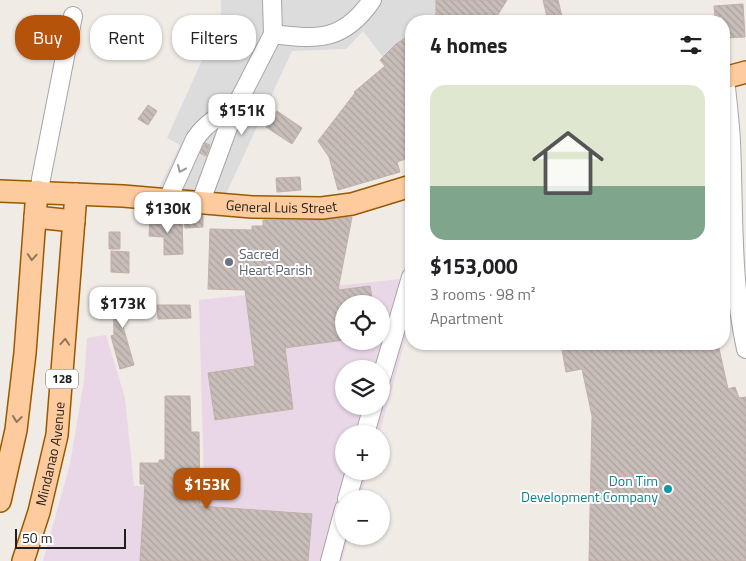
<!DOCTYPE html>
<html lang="en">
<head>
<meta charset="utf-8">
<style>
  body { margin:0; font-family:"Titillium Web",sans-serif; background:#f2f2f2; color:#202124; height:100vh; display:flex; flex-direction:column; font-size:19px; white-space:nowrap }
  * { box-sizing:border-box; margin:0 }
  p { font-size:16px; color:#757577 }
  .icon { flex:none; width:28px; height:28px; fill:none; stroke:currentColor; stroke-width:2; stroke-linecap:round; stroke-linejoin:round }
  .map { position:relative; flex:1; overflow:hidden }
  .details { position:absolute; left:405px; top:15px; width:325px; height:335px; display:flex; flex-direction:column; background:#fff; border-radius:20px; box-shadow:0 1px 4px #0004 }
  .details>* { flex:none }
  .top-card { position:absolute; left:15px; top:15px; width:315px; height:45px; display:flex; gap:10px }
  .tools { position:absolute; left:335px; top:295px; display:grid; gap:10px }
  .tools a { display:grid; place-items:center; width:55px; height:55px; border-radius:50%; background:#fff; box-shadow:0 1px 4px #0004; font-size:25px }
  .scale { position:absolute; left:15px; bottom:12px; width:111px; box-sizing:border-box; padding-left:5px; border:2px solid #1f1f1f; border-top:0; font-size:14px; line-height:18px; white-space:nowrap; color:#1f1f1f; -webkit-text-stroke:4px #fff; paint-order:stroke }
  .price { position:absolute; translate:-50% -42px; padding:0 11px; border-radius:10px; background:#fff; color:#222; font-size:16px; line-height:32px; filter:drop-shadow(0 1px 2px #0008) }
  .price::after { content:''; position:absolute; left:50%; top:30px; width:15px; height:11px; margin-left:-8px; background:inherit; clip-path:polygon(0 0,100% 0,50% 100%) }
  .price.on { background:#b45309; color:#fff }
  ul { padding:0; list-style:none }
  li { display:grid; align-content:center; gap:10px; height:265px; padding:0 25px }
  li span { display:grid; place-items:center; height:155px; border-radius:15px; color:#555 }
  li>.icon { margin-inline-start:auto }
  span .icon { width:90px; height:90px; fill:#fffc; stroke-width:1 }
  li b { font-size:21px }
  h2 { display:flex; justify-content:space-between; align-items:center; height:60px; padding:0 25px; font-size:21px }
  .pill { padding:0 18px; border-radius:20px; background:#fff; box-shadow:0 1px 4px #0004; font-size:18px; line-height:45px }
  .pill.on { background:#b45309; color:#fff }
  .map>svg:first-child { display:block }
  .residential { fill:#dddcdc }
  .industrial { fill:#e9d7e7; fill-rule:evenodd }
  .building { fill:url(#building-back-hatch); stroke:#c2b0a7 }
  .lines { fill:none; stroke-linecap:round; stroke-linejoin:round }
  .minor-casing { stroke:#a6a6a6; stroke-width:20 }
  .major-casing { stroke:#9a5900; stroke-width:24 }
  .minor { stroke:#fff; stroke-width:18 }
  .major { stroke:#fdcb9d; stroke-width:21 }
  .oneway { stroke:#9a9a9a }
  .oneway2 { stroke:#8e755e }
  .worship-dot { fill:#6b7280; stroke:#fff; stroke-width:2 }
  .culture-dot { fill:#0f9aa8; stroke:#fff; stroke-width:2 }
  .labels { text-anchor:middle; stroke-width:4; stroke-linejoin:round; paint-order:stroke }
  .shield { fill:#fff; stroke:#626262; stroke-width:1 }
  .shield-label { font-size:12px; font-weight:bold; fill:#1f1f1f }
  .street-label { font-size:14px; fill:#1f1f1f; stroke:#fff }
  .worship-label { font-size:14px; fill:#5b616d; stroke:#fff; text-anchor:start }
  .culture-label { font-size:14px; fill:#0d838f; stroke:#fff; text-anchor:end }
</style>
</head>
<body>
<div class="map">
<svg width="746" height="561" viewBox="0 0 746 561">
  <defs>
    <pattern id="building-back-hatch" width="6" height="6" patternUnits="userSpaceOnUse" patternTransform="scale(1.25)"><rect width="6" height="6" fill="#c8bdb8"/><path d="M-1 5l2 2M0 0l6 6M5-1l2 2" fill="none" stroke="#aba29e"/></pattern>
  </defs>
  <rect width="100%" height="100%" fill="#f0ebe5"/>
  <!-- residential -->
  <path class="residential" d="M 221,0 L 456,0 L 435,21 L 411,21 L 411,44 L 389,65 L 363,31 L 346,49 L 292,51 L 226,194 L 159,188 L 180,145 L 167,138 L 221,18 Z"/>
  <!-- industrial -->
  <path class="industrial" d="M 411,278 L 411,320 L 379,434 L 344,434 L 344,471 L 368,471 L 360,499 L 344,499 L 344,536 L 349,536 L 342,561 L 43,561 L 70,464 L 84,381 L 87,338 L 106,335 L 125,398 L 134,486 L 204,487 L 199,300 ZM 344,304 L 381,304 L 381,341 L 344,341 ZM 344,369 L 381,369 L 381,406 L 344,406 Z"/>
  <!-- building -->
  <path class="building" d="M 436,0 L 507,0 L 494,21 L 436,21 Z
    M 543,0 L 558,0 L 563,21 L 548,21 Z
    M 743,4 L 745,37 L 724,38 L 724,21 L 722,17 L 715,17 L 714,6 Z
    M 411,34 L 411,157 L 397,162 L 400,172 L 338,190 L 329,157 L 318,141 L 355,93 L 354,92 L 385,66 L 380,60 L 396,44 Z
    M 148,105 L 157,111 L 148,125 L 138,119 Z
    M 277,111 L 302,128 L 292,144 L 266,127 Z
    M 205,143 L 210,145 L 206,156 L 200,153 Z
    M 300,177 L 301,190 L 277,192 L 276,178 Z
    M 184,214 L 203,215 L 203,227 L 185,228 Z
    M 150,217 L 182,219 L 183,254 L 164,255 L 164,237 L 149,236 Z
    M 352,217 L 338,290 L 370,286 L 373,304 L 344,304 L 344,340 L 285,348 L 293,409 L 215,420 L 208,373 L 255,366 L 245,290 L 208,289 L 210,229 L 252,230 L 252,226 L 263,226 L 263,220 L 322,220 Z
    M 109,232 L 120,232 L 120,249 L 109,249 Z
    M 111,251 L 129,252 L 129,273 L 111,272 Z
    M 139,297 L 139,315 L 120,316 L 134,365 L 120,369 L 111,336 L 114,335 L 113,298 Z
    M 157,305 L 190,305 L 191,318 L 158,319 Z
    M 561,344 L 718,344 L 728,389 L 735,387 L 739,398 L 746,397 L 746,561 L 589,561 L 592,416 L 582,369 L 566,372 Z
    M 165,396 L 190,396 L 191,432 L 199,432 L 200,506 L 312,514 L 308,561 L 140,561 L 145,484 L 140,484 L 140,463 L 159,463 L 159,460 L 165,460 Z"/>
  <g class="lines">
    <!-- minor casing -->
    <g class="minor-casing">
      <path id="minor" d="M 273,34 C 318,40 344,41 372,0
        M 725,77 C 727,99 730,121 731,142 C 734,212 731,281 746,349
        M 40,191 L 41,179 L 73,16
        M 168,199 L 195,139 C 206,123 220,115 236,106
        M 201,201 L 236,106 L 273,34 L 272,0
        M 381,379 L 411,277
        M 365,434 L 373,406
        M 347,499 L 355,471
        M 330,561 L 344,509"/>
    </g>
    <!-- major casing -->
    <g class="major-casing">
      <g id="major">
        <path d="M 724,78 L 746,72"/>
        <path id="s1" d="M 0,191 L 123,196 L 252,207 L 322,208 L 352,204 L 411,186"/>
        <path d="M 35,217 L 74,221"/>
        <path d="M 0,501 L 16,430 L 25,353 L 37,191"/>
        <path id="s2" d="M 23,561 L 39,512 L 57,435 L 76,194"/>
      </g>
    </g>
    <!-- minor -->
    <use href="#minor" class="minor"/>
    <!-- major -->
    <use href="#major" class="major"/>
  </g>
  <!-- one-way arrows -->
  <defs><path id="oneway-chevron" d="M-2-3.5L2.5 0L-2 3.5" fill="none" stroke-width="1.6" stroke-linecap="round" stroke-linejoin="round" transform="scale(1.25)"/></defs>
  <use class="oneway" href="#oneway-chevron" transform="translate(181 169) rotate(114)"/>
  <g class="oneway2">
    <use href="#oneway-chevron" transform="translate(32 257) rotate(94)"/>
    <use href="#oneway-chevron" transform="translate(65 342) rotate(-86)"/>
    <use href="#oneway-chevron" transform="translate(17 419) rotate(97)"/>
  </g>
  <!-- markers -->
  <circle class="worship-dot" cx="229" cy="262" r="5"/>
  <circle class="culture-dot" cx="668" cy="489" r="5"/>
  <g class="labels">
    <!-- shield labels -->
    <rect class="shield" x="46" y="369.5" width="32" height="19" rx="4"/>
    <g class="shield-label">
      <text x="62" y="383">128</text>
    </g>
    <!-- street labels -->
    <g class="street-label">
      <text dy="5" stroke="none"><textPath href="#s1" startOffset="282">General Luis Street</textPath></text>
      <text dy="5" stroke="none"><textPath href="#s2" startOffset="111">Mindanao Avenue</textPath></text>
    </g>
    <!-- worship labels -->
    <g class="worship-label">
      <text x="239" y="259">Sacred<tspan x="239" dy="16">Heart Parish</tspan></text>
    </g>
    <!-- culture labels -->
    <g class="culture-label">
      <text x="658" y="486">Don Tim<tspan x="658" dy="16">Development Company</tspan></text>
    </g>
  </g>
</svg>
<div class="tools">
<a><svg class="icon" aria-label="locate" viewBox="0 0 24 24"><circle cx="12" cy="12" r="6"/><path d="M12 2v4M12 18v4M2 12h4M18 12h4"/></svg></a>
<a><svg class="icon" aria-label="layers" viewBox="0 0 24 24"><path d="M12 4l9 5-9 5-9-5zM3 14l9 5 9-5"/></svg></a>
<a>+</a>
<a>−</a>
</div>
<div class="scale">50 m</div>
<b class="price" style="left:242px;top:136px">$151K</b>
<b class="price" style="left:168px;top:234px">$130K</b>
<b class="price" style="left:123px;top:329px">$173K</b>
<b class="price on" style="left:207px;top:510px">$153K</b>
<div class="top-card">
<a class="pill on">Buy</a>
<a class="pill">Rent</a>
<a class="pill">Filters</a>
</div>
<section class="details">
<h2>4 homes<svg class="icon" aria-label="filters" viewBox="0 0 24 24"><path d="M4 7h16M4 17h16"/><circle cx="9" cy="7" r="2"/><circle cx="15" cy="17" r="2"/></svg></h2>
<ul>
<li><span style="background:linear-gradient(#dfe7d0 65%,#7fa58c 0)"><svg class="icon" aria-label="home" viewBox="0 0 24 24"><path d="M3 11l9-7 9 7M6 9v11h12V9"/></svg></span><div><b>$153,000</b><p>3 rooms · 98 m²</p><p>Apartment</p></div></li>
</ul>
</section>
</div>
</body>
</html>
